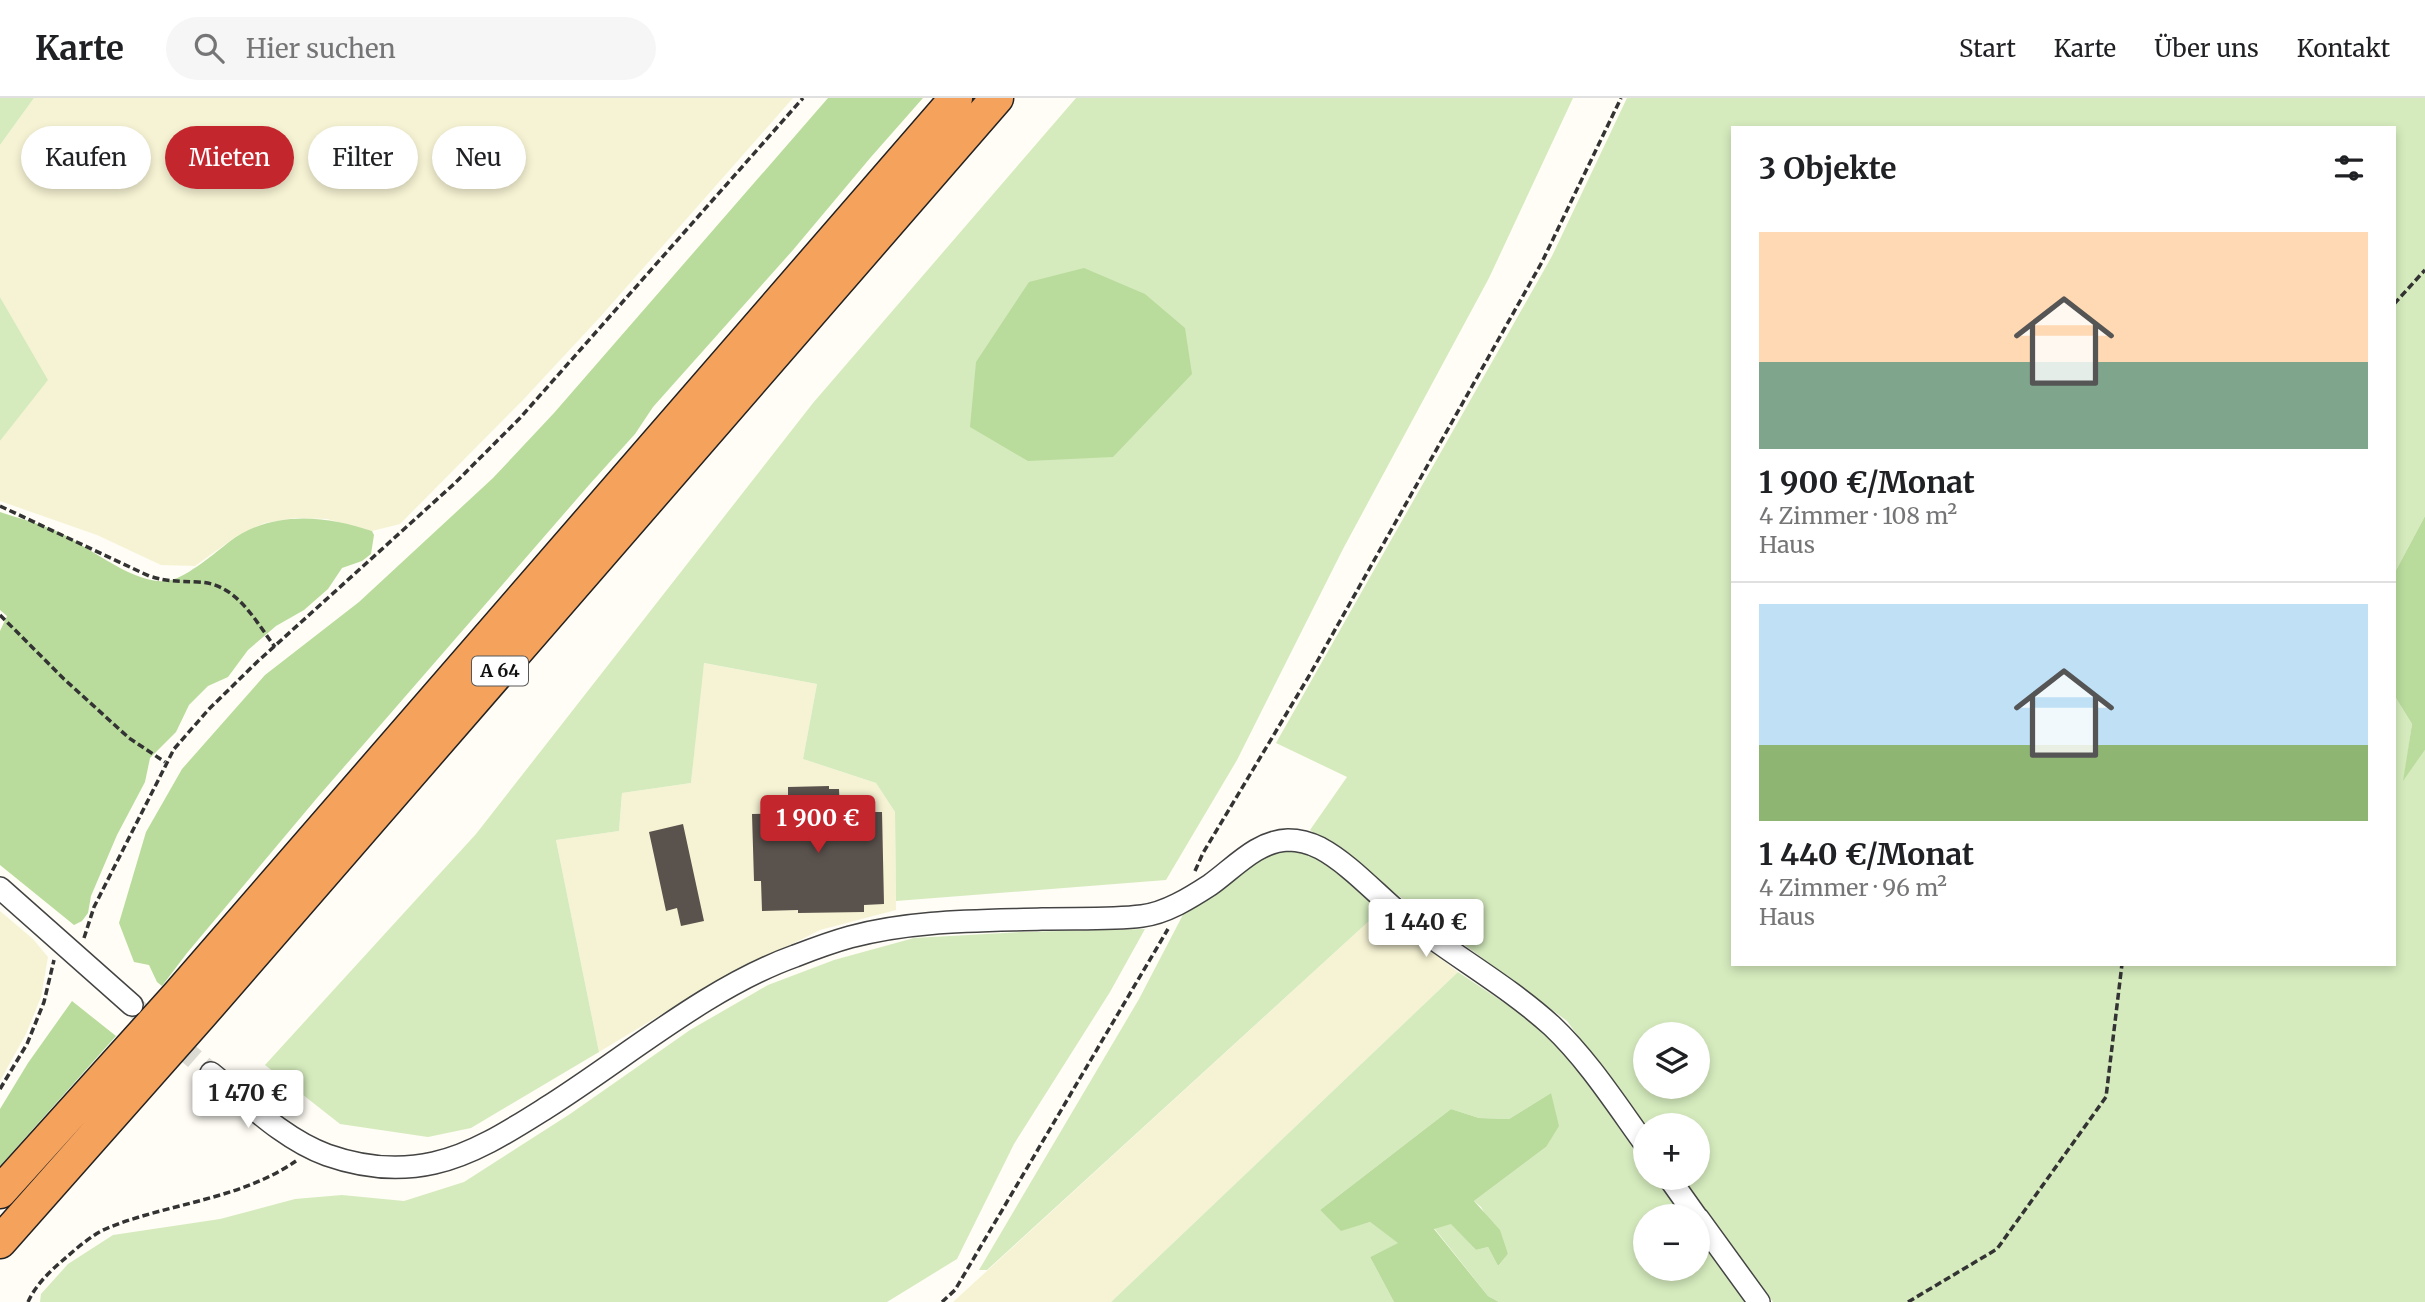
<!DOCTYPE html>
<html lang="de">
<head>
<meta charset="utf-8">
<style>
  body { margin:0; font-family:Merriweather,serif; background:#f6f6f6; color:#202124; height:100vh; display:flex; flex-direction:column; font-size:26px; white-space:nowrap }
  * { box-sizing:border-box; margin:0 }
  p { font-size:23px; color:#757577 }
  .icon { flex:none; width:38px; height:38px; fill:none; stroke:currentColor; stroke-width:2; stroke-linecap:round; stroke-linejoin:round }
  .map { position:relative; flex:1; overflow:hidden }
  .side { position:absolute; left:1731px; top:28px; width:665px; height:840px; display:flex; flex-direction:column; background:#fff; border-radius:0px; box-shadow:0 4px 10px #0003 }
  .side>* { flex:none }
  .hud { position:absolute; left:21px; top:28px; width:665px; height:63px; display:flex; gap:14px }
  .tools { position:absolute; left:1633px; top:924px; display:grid; gap:14px }
  .tools a { display:grid; place-items:center; width:77px; height:77px; border-radius:50%; background:#fff; box-shadow:0 4px 10px #0003; font-size:35px }
  .price { position:absolute; translate:-50% -60px; padding:0 16px; border-radius:7px; background:#fff; color:#222; font-size:23px; line-height:46px; filter:drop-shadow(0 2px 4px #0008) }
  .price::after { content:''; position:absolute; left:50%; top:42px; width:21px; height:16px; margin-left:-10px; background:inherit; clip-path:polygon(0 0,100% 0,50% 100%) }
  .price.on { background:#c4262e; color:#fff }
  ul { padding:0; list-style:none }
  li { display:grid; align-content:center; gap:14px; height:371px; padding:0 28px }
  li+li { border-top:2px solid #e0e0e0 }
  li span { display:grid; place-items:center; height:217px; border-radius:0px; color:#555 }
  li>.icon { margin-inline-start:auto }
  span .icon { width:126px; height:126px; fill:#fffc; stroke-width:1 }
  li b { font-size:30px }
  h2 { display:flex; justify-content:space-between; align-items:center; height:84px; padding:0 28px; font-size:30px }
  .chip { padding:0 24px; border-radius:32px; background:#fff; box-shadow:0 4px 10px #0003; font-size:24px; line-height:63px }
  .chip.on { background:#c4262e; color:#fff }
  header { display:flex; align-items:center; gap:42px; box-sizing:border-box; height:98px; padding:0 35px; background:#fff; border-bottom:2px solid #e0e0e0 }
  header strong { font-size:33px }
  nav { display:flex; gap:38px; margin-inline-start:auto; font-size:24px }
  .search { width:490px; height:63px; background:#f6f6f6; display:flex; align-items:center; gap:18px; box-sizing:border-box; padding:0 24px; border-radius:38px; color:#757577; font-size:26px }
  .map>svg:first-child { display:block }
  .farmland { fill:#f6f3d4 }
  .green { fill:#d5ebbd; fill-rule:evenodd }
  .forest { fill:#b9dc9c }
  .building { fill:#5a524d }
  .lines { fill:none; stroke-linecap:round; stroke-linejoin:round }
  .minor-tunnel { stroke:#dbdad3; stroke-width:21; stroke-dasharray:21 10; stroke-linecap:butt }
  .minor-casing { stroke:#444; stroke-width:24 }
  .highway-casing { stroke:#222; stroke-width:35 }
  .path { stroke:#333; stroke-width:3.5; stroke-dasharray:7 3.5; stroke-linecap:butt }
  .minor { stroke:#fff; stroke-width:21 }
  .highway { stroke:#f5a25d; stroke-width:32 }
  .labels { text-anchor:middle; stroke-width:7; stroke-linejoin:round; paint-order:stroke }
  .shield { fill:#fff; stroke:#585858; stroke-width:2 }
  .shield-label { font-size:18px; font-weight:bold; fill:#111 }
</style>
</head>
<body>
<header>
<strong>Karte</strong>
<div class="search"><svg class="icon" aria-label="search" viewBox="0 0 24 24"><circle cx="10" cy="10" r="6"/><path d="M15 15l6 6"/></svg>Hier suchen</div>
<nav><a>Start</a><a>Karte</a><a>Über uns</a><a>Kontakt</a></nav>
</header>
<div class="map">
<svg width="2425" height="1204" viewBox="0 0 2425 1204">
  <rect width="100%" height="100%" fill="#fffdf5"/>
  <!-- farmland -->
  <path class="farmland" d="M 34,0 L 793,0 L 601,218 L 523,302 L 400,426 L 372,433 L 327,421 L 295,420 L 265,425 L 237,438 L 195,468 L 161,467 L 97,437 L 0,403 L 0,343 L 47,282 L 0,199 L 0,47 Z
    M 703,565 L 817,586 L 803,661 L 876,685 L 895,714 L 896,812 L 820,832 L 705,890 L 599,954 L 556,742 L 619,733 L 622,695 L 691,685 Z
    M 0,813 L 33,841 L 48,859 L 41,899 L 26,936 L 0,983 Z
    M 1380,813 L 1458,874 L 1111,1204 L 953,1204 Z"/>
  <!-- green -->
  <path class="green" d="M 0,0 L 34,0 L 0,47 Z
    M 1076,0 L 1573,0 L 1489,180 L 1343,451 L 1237,662 L 1166,782 L 896,803 L 895,714 L 876,685 L 803,661 L 817,586 L 704,565 L 691,685 L 622,695 L 619,733 L 556,742 L 599,954 L 471,1030 L 428,1039 L 340,1026 L 265,967 L 476,736 L 813,305 Z
    M 1627,0 L 2425,0 L 2425,418 L 2394,476 L 2394,30 L 1732,30 L 1732,866 L 2394,866 L 2394,597 L 2412,626 L 2404,681 L 2425,652 L 2425,1204 L 1773,1204 L 1682,1080 L 1698,1080 L 1698,1027 L 1645,1027 L 1645,1030 L 1567,923 L 1310,732 L 1347,679 L 1276,645 L 1552,158 ZM 1645,936 L 1698,936 L 1698,989 L 1645,989 Z
    M 0,199 L 48,282 L 0,343 Z
    M 1286,751 L 1322,761 L 1380,813 L 987,1172 L 979,1172 L 1139,901 L 1187,809 L 1261,759 Z
    M 1145,831 L 1110,894 L 1014,1046 L 957,1161 L 887,1204 L 40,1204 L 41,1196 L 68,1166 L 113,1137 L 220,1121 L 295,1101 L 342,1097 L 404,1103 L 464,1084 L 570,1016 L 690,932 L 768,887 L 834,862 L 914,840 L 1021,834 Z
    M 1458,874 L 1545,932 L 1586,972 L 1645,1058 L 1645,1080 L 1661,1080 L 1689,1118 L 1645,1118 L 1645,1171 L 1698,1171 L 1698,1129 L 1753,1204 L 1499,1204 L 1488,1198 L 1434,1130 L 1451,1125 L 1476,1152 L 1488,1149 L 1498,1168 L 1508,1156 L 1481,1109 L 1474,1103 L 1546,1049 L 1551,995 L 1509,1021 L 1479,1020 L 1451,1011 L 1320,1112 L 1341,1132 L 1370,1124 L 1399,1145 L 1370,1159 L 1394,1204 L 1111,1204 Z"/>
  <!-- forest -->
  <path class="forest" d="M 828,0 L 923,0 L 871,59 L 793,152 L 653,309 L 635,336 L 589,387 L 317,700 L 187,855 L 162,888 L 157,884 L 149,867 L 134,864 L 119,825 L 146,734 L 182,671 L 265,577 L 359,504 L 493,380 L 554,315 Z
    M 1084,170 L 1145,196 L 1185,230 L 1192,276 L 1113,359 L 1028,363 L 970,329 L 976,264 L 1029,184 Z
    M 0,414 C 18,420 38,425 56,433 C 86,446 138,491 171,482 C 188,478 215,455 229,444 C 271,412 325,417 372,433 L 374,437 L 371,456 L 362,463 L 342,470 L 328,491 L 304,512 L 276,528 L 248,552 L 228,579 L 208,588 L 189,607 L 176,634 L 150,660 L 145,684 L 117,737 L 91,798 L 88,815 L 82,823 L 74,827 L 0,767 L 0,533 L 7,518 L 0,512 Z
    M 2425,418 L 2425,652 L 2403,683 L 2412,626 L 2394,597 L 2394,476 Z
    M 72,903 L 116,938 L 0,1068 L 0,1011 L 28,965 Z
    M 1551,995 L 1559,1028 L 1546,1049 L 1474,1103 L 1500,1132 L 1508,1156 L 1498,1168 L 1488,1149 L 1476,1152 L 1451,1126 L 1434,1131 L 1488,1198 L 1499,1204 L 1394,1204 L 1370,1159 L 1398,1145 L 1370,1124 L 1341,1133 L 1320,1112 L 1451,1011 L 1479,1020 L 1509,1021 Z"/>
  <!-- building -->
  <path class="building" d="M 829,688 L 829,691 L 839,691 L 840,714 L 882,714 L 884,806 L 864,807 L 864,814 L 798,815 L 798,812 L 762,813 L 761,783 L 754,783 L 752,716 L 788,715 L 788,689 Z
    M 683,726 L 704,823 L 681,828 L 677,810 L 666,813 L 649,734 Z"/>
  <g class="lines">
    <!-- minor-tunnel -->
    <path class="minor-tunnel" d="M 132,907 L 211,975"/>
    <!-- minor casing -->
    <g class="minor-casing">
      <path id="minor" d="M 0,790 L 132,907
        M 211,975 C 247,1004 283,1041 327,1057 C 361,1069 399,1073 434,1065 C 474,1056 511,1032 546,1010 C 624,961 708,889 795,858 C 813,851 832,844 850,839 C 912,822 978,823 1042,821 C 1075,820 1109,822 1142,818 C 1166,815 1190,800 1210,787 C 1234,770 1257,743 1288,742 C 1299,742 1310,745 1320,750 C 1350,766 1378,798 1404,819 C 1452,857 1507,887 1552,928 C 1588,962 1616,1006 1645,1046
        M 1669,1080 L 1696,1118
        M 1698,1120 L 1759,1204"/>
    </g>
    <!-- highway casing -->
    <g class="highway-casing">
      <path id="highway" d="M 0,1094 L 177,898 L 956,0
        M 0,1144 L 200,918 L 997,0"/>
    </g>
    <!-- path -->
    <path class="path" d="M 2394,206 L 2425,172
      M 0,408 L 149,478 C 168,484 179,483 198,484 C 236,485 254,521 275,549
      M 0,517 L 64,581 L 129,640 L 165,664
      M 1195,773 L 1203,755 L 1309,578 L 1542,164 L 1621,0
      M 84,840 L 94,809 L 174,651 L 209,611 L 257,564 L 454,386 L 520,320 L 803,0
      M 0,991 L 27,946 L 44,904 L 54,862
      M 28,1204 C 35,1188 49,1174 62,1163 C 76,1151 92,1136 110,1129 C 171,1105 241,1101 296,1063
      M 942,1204 L 955,1192 L 1168,831
      M 1908,1204 L 1997,1151 L 2106,999 L 2122,866"/>
    <!-- minor -->
    <use href="#minor" class="minor"/>
    <!-- highway -->
    <use href="#highway" class="highway"/>
  </g>
  <g class="labels">
    <!-- shield labels -->
    <rect class="shield" x="472" y="558.5" width="56" height="29" rx="5"/>
    <g class="shield-label">
      <text x="500" y="579">A 64</text>
    </g>
  </g>
</svg>
<div class="tools">
<a><svg class="icon" aria-label="layers" viewBox="0 0 24 24"><path d="M12 4l9 5-9 5-9-5zM3 14l9 5 9-5"/></svg></a>
<a>+</a>
<a>−</a>
</div>
<b class="price on" style="left:818px;top:757px">1 900 €</b>
<b class="price" style="left:1426px;top:861px">1 440 €</b>
<b class="price" style="left:248px;top:1032px">1 470 €</b>
<div class="hud">
<a class="chip">Kaufen</a>
<a class="chip on">Mieten</a>
<a class="chip">Filter</a>
<a class="chip">Neu</a>
</div>
<section class="side">
<h2>3 Objekte<svg class="icon" aria-label="filters" viewBox="0 0 24 24"><path d="M4 7h16M4 17h16"/><circle cx="9" cy="7" r="2"/><circle cx="15" cy="17" r="2"/></svg></h2>
<ul>
<li><span style="background:linear-gradient(#ffd9b3 60%,#7fa58c 0)"><svg class="icon" aria-label="home" viewBox="0 0 24 24"><path d="M3 11l9-7 9 7M6 9v11h12V9"/></svg></span><div><b>1 900 €/Monat</b><p>4 Zimmer · 108 m²</p><p>Haus</p></div></li>
<li><span style="background:linear-gradient(#bfe0f5 65%,#8fb573 0)"><svg class="icon" aria-label="home" viewBox="0 0 24 24"><path d="M3 11l9-7 9 7M6 9v11h12V9"/></svg></span><div><b>1 440 €/Monat</b><p>4 Zimmer · 96 m²</p><p>Haus</p></div></li>
</ul>
</section>
</div>
</body>
</html>
